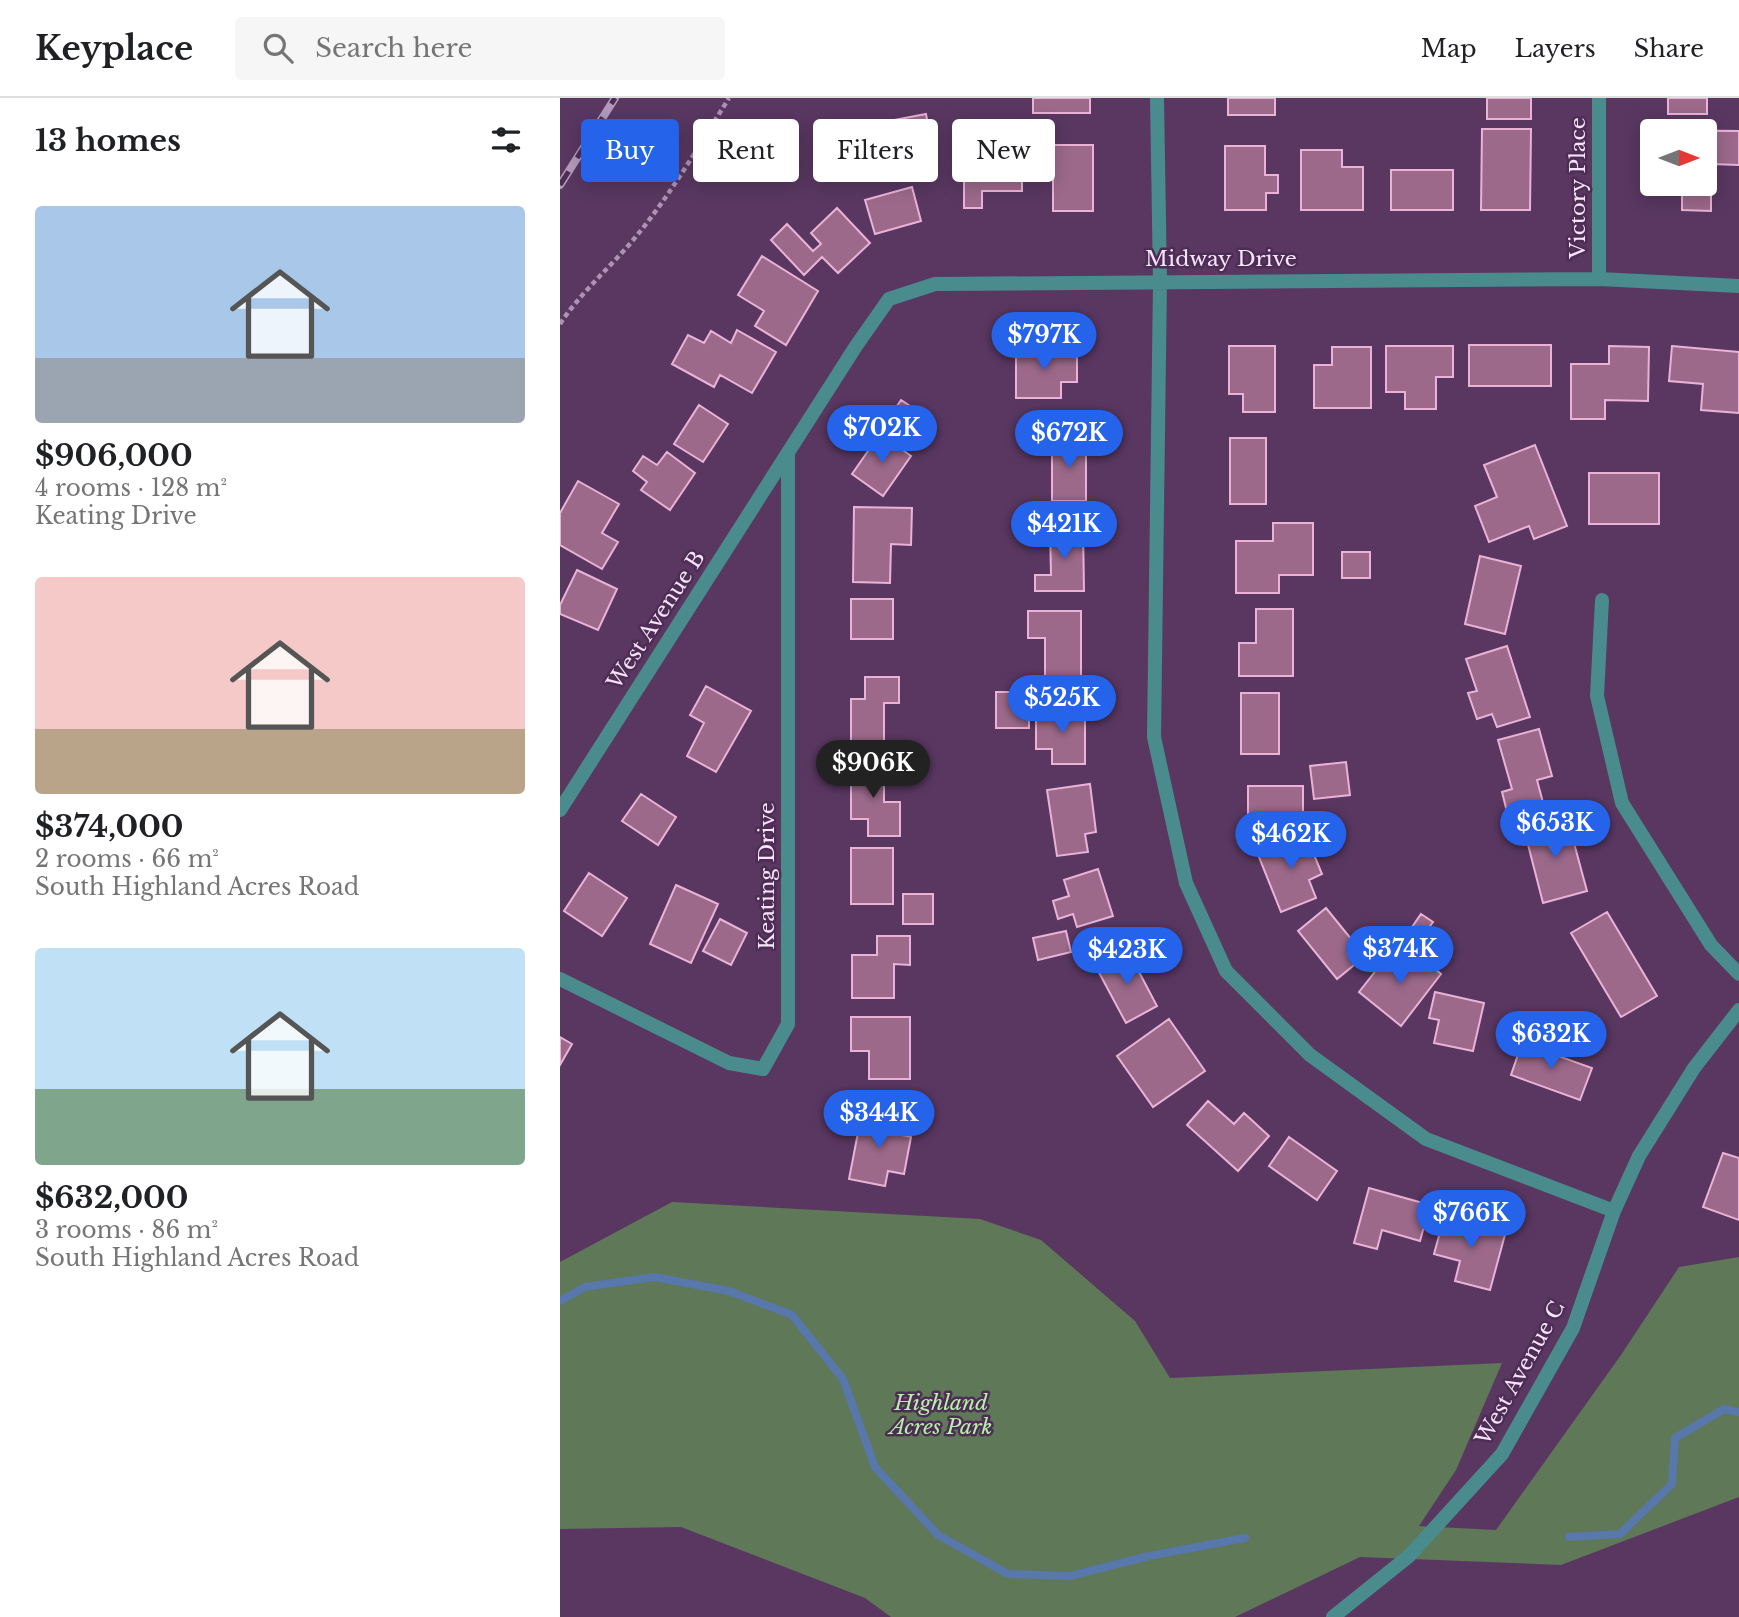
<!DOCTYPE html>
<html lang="en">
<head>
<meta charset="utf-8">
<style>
  body { margin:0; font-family:"Libre Baskerville",serif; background:#f6f6f6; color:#202124; height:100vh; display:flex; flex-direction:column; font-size:26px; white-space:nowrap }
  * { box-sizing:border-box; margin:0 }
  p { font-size:23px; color:#757577 }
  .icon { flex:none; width:38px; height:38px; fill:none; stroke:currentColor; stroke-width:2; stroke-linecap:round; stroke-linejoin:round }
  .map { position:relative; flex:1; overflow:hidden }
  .panel { display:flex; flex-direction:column; background:#fff; width:560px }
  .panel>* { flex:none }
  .hud { position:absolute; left:21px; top:21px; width:665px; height:63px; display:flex; gap:14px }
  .needle { width:46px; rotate:90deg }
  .buttons { position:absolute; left:1080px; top:21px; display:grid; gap:14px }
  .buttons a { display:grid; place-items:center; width:77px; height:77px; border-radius:7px; background:#fff; box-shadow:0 4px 18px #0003; font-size:35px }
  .price { position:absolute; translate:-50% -60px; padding:0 16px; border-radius:24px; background:#2563eb; color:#fff; font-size:23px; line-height:46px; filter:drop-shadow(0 2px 4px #0008) }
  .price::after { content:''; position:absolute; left:50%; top:42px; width:21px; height:16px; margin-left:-10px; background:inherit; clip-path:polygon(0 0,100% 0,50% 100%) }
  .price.selected { background:#222; color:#fff }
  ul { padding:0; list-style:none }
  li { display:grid; align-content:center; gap:14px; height:371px; padding:0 35px }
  li span { display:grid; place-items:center; height:217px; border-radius:7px; color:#555 }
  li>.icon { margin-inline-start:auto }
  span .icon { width:126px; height:126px; fill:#fffc; stroke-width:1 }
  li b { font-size:30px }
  h2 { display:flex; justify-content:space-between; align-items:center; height:84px; padding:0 35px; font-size:30px }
  .tag { padding:0 24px; border-radius:7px; background:#fff; box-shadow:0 4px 18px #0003; font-size:24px; line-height:63px }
  .tag.selected { background:#2563eb; color:#fff }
  header { display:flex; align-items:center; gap:42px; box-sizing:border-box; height:98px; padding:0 35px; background:#fff; border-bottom:2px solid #e0e0e0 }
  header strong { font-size:33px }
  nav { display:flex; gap:38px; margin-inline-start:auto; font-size:24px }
  .search { width:490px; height:63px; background:#f6f6f6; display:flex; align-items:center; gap:18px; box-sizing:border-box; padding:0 24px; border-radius:7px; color:#757577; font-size:26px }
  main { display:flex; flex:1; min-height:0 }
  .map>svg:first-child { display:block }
  .green { fill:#5e7858 }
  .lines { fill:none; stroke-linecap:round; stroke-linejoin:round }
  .stream { stroke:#5877ab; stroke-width:8 }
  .building { fill:#9c698b; stroke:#e9b2d6; stroke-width:2 }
  .path { stroke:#ad92b3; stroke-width:4.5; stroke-dasharray:5 3.5; stroke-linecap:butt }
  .minor { stroke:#4a8b8e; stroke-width:14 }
  .rail-casing { stroke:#b49aba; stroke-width:8 }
  .rail { stroke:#4e2d55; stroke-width:5; stroke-dasharray:16; stroke-linecap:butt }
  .labels { text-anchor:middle; stroke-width:5; stroke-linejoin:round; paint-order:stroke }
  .street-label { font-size:21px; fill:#f7e3fc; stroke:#4e2d55 }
  .park-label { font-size:21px; font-style:italic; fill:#b5f2a7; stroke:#4e2d55 }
</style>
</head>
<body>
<header>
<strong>Keyplace</strong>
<div class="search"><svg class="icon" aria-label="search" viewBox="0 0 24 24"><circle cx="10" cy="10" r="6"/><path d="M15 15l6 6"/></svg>Search here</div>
<nav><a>Map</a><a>Layers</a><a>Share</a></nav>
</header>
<main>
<section class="panel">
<h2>13 homes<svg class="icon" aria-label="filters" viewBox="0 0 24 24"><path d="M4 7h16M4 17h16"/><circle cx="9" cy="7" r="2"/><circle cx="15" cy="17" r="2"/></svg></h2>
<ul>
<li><span style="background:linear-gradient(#a9c7e8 70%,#9aa5b1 0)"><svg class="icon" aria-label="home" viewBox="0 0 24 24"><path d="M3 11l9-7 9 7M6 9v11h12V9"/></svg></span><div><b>$906,000</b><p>4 rooms · 128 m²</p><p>Keating Drive</p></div></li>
<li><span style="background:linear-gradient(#f6c9c9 70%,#b9a48a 0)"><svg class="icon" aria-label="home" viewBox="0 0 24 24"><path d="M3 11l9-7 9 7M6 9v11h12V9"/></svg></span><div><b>$374,000</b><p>2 rooms · 66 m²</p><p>South Highland Acres Road</p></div></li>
<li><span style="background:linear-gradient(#bfe0f5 65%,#7fa58c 0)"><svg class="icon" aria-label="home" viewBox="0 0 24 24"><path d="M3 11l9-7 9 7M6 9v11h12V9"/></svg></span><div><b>$632,000</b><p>3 rooms · 86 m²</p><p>South Highland Acres Road</p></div></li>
</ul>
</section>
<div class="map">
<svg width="1179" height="1519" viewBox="0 0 1179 1519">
  <rect width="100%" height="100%" fill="#593761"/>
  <!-- green -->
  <path class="green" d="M 112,1104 L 420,1121 L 481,1142 L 575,1223 L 610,1280 L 942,1265 L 896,1372 L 859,1428 L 936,1432 L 1061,1257 L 1119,1169 L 1179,1159 L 1179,1399 L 1001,1467 L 800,1459 L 675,1519 L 331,1519 L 305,1500 L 121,1429 L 0,1431 L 0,1164 Z"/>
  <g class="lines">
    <!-- stream -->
    <path class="stream" d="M 0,1203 L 25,1189 L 94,1179 L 169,1193 L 232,1217 L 283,1281 L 315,1369 L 378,1437 L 448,1476 L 510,1478 L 589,1458 L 685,1440
      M 1009,1439 L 1060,1436 L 1112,1386 L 1115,1340 L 1164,1311 L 1179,1314"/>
  </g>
  <!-- building -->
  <path class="building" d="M 473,0 L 530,0 L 530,15 L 473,15 Z
    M 668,0 L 715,0 L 715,17 L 668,17 Z
    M 927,0 L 971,0 L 971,21 L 927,21 Z
    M 1108,0 L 1147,0 L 1147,16 L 1108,16 Z
    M 366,16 L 374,60 L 343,66 L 334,22 Z
    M 922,31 L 971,31 L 970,112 L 921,112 Z
    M 1106,32 L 1179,33 L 1179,67 L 1151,66 L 1151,113 L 1122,112 L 1122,86 L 1144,86 L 1144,33 Z
    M 493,47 L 533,47 L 533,113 L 493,113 Z
    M 665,48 L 705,48 L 705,77 L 718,77 L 718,95 L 706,95 L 706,112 L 665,112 Z
    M 741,52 L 782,52 L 782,69 L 803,69 L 803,112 L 741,112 Z
    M 404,54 L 462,54 L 462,93 L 422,93 L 422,110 L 404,110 Z
    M 831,72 L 893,72 L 893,112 L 831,112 Z
    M 352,89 L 361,123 L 315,136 L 305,102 Z
    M 277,110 L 310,145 L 278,175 L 262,159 L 244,177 L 211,142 L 227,126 L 253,153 L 261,146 L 251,135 Z
    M 202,158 L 258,193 L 226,247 L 195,228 L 204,213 L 178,197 Z
    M 177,232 L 216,254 L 192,295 L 160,277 L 154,289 L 112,266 L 128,237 L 144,245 L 151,233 L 171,245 Z
    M 909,247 L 991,247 L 991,288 L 909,288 Z
    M 669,248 L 715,248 L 715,314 L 683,314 L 683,296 L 669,296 Z
    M 826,248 L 893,248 L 893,279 L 876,279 L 876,311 L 845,311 L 845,294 L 826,294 Z
    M 1049,248 L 1089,249 L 1088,303 L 1045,302 L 1045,321 L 1011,321 L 1011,266 L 1049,266 Z
    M 1112,248 L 1179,254 L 1179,315 L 1141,312 L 1143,286 L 1109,283 Z
    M 772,249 L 811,249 L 811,310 L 754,310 L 754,267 L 772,267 Z
    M 456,251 L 517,251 L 517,284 L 501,284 L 501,300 L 456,300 Z
    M 341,302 L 367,319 L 349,347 L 322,330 Z
    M 139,307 L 168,326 L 143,364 L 114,346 Z
    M 320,336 L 351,358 L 323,398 L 292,376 Z
    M 670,340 L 706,340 L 706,406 L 670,406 Z
    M 492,342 L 526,342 L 526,403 L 492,403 Z
    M 975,347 L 1007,428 L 974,441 L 969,428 L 929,444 L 915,408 L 937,399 L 924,367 Z
    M 107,354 L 135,375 L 110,412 L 81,392 L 87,384 L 73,373 L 83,358 L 97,367 Z
    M 1029,375 L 1099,375 L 1099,426 L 1029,426 Z
    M 18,383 L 59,406 L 42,435 L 58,444 L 42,471 L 0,447 L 0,415 Z
    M 294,409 L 352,410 L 351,447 L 331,446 L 330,485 L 293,484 Z
    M 713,425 L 753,425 L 753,477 L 719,477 L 719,495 L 676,495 L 676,443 L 713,443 Z
    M 490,428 L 523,428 L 524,493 L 475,493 L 475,477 L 491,477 Z
    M 782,454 L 810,454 L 810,480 L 782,480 Z
    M 920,458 L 961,468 L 945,536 L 905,526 Z
    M 17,472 L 57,491 L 38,532 L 0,516 L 0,507 Z
    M 291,501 L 333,501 L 333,541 L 291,541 Z
    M 696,511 L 733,511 L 733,578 L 679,578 L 679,545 L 696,545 Z
    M 468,513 L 521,513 L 521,578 L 485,578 L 485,540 L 468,540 Z
    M 947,548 L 970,619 L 937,629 L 932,616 L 917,621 L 908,595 L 917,593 L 906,561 Z
    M 305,579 L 339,579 L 339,605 L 324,605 L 324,652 L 291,652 L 291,601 L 305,601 Z
    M 146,588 L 191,613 L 156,674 L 127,658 L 144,625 L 130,617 Z
    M 436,594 L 469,594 L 469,630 L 436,630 Z
    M 681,595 L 719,595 L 719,656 L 681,656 Z
    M 476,611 L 525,611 L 525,666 L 492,666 L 492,651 L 476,651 Z
    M 979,631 L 992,678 L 977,682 L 985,712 L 949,722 L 942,694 L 952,691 L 938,642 Z
    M 291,664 L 324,664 L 324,704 L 340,704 L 340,738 L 308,738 L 308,721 L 291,721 Z
    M 786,664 L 790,697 L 754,701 L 750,668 Z
    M 530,686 L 536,734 L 525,736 L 528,754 L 497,758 L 487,692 Z
    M 688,688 L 743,688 L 743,726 L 688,726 Z
    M 81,696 L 116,719 L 98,747 L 62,723 Z
    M 1007,719 L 1027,793 L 983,805 L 964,731 Z
    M 745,735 L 762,776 L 749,782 L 756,800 L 721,814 L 697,754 Z
    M 291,750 L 333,750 L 333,806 L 291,806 Z
    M 538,771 L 553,818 L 517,829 L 513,816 L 498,821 L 493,803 L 509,798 L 504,782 Z
    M 29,775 L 67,800 L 42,838 L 4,813 Z
    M 116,787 L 158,806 L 131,865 L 90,846 Z
    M 343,796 L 373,796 L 373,826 L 343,826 Z
    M 766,810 L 805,858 L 777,881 L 738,833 Z
    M 1047,814 L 1097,898 L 1061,919 L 1011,835 Z
    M 861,816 L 873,824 L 861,840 L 850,832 Z
    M 160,821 L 187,835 L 171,867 L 143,853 Z
    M 506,833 L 511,854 L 478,862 L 473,840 Z
    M 317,838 L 350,838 L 350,867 L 334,866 L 334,900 L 292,900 L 292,857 L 317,857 Z
    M 568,853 L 597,908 L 566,925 L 536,869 Z
    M 853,853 L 881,876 L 841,928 L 799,894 L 829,856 L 842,866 Z
    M 875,894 L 924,905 L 913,953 L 874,945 L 879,922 L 869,920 Z
    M 291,919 L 350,919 L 350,981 L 309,981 L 309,953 L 291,953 Z
    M 609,921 L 645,973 L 593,1009 L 557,958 Z
    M 0,939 L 12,946 L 0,967 Z
    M 962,945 L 1032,970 L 1020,1002 L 951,977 Z
    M 648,1003 L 674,1026 L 684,1015 L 709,1038 L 678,1073 L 627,1027 Z
    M 302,1014 L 339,1021 L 336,1036 L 351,1039 L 344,1076 L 328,1073 L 325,1088 L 289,1081 Z
    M 729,1039 L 777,1073 L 757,1102 L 709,1068 Z
    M 1163,1055 L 1179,1060 L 1179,1122 L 1143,1109 Z
    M 809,1090 L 870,1107 L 860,1143 L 822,1132 L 817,1151 L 794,1145 Z
    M 885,1116 L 946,1133 L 930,1192 L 895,1183 L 900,1163 L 874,1156 Z"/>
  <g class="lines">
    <!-- path -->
    <path class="path" d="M 0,226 C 19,197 45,174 68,148 C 107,103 137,51 169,0"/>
    <!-- minor -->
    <path class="minor" d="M 597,0 L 600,183 L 594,639 L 626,785 L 666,873 L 750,957 L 866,1041 L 1054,1113
      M 1039,181 L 1039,0
      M 1042,502 L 1037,598 L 1062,705 L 1151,847 L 1179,876
      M 0,712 L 296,248 L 329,201 L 375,186 L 1039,181 L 1179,188
      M 0,881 L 169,965 L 203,971 L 228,926 L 228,356
      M 773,1519 L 849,1458 L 942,1356 L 1013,1230 L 1054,1113 L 1079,1058 L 1134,970 L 1179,912"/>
    <!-- rail casing -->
    <g class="rail-casing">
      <path id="rail" d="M 0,87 L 55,0"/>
    </g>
    <!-- rail -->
    <use href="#rail" class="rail"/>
  </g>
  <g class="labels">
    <!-- street labels -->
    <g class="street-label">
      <text transform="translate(1018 90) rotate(-90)" y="7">Victory Place</text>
      <text x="661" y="168">Midway Drive</text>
      <text transform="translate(96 522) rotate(-57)" y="7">West Avenue B</text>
      <text transform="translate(207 778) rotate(-90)" y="7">Keating Drive</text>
      <text transform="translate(960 1275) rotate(-61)" y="7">West Avenue C</text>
    </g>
    <!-- park labels -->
    <g class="park-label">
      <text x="381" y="1312">Highland<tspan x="381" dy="24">Acres Park</tspan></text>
    </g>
  </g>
</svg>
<div class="buttons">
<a><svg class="needle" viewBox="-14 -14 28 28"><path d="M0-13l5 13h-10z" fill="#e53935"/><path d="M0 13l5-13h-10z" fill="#757577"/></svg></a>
</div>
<b class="price" style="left:484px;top:274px">$797K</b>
<b class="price" style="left:322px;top:367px">$702K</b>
<b class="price" style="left:509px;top:372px">$672K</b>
<b class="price" style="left:504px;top:463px">$421K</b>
<b class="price" style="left:502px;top:637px">$525K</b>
<b class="price selected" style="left:313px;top:702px">$906K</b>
<b class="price" style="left:995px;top:762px">$653K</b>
<b class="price" style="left:731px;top:773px">$462K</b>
<b class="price" style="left:840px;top:888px">$374K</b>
<b class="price" style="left:567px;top:889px">$423K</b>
<b class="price" style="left:991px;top:973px">$632K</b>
<b class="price" style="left:319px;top:1052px">$344K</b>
<b class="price" style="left:911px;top:1152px">$766K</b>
<div class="hud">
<a class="tag selected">Buy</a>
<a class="tag">Rent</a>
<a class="tag">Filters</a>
<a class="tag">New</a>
</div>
</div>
</main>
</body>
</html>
